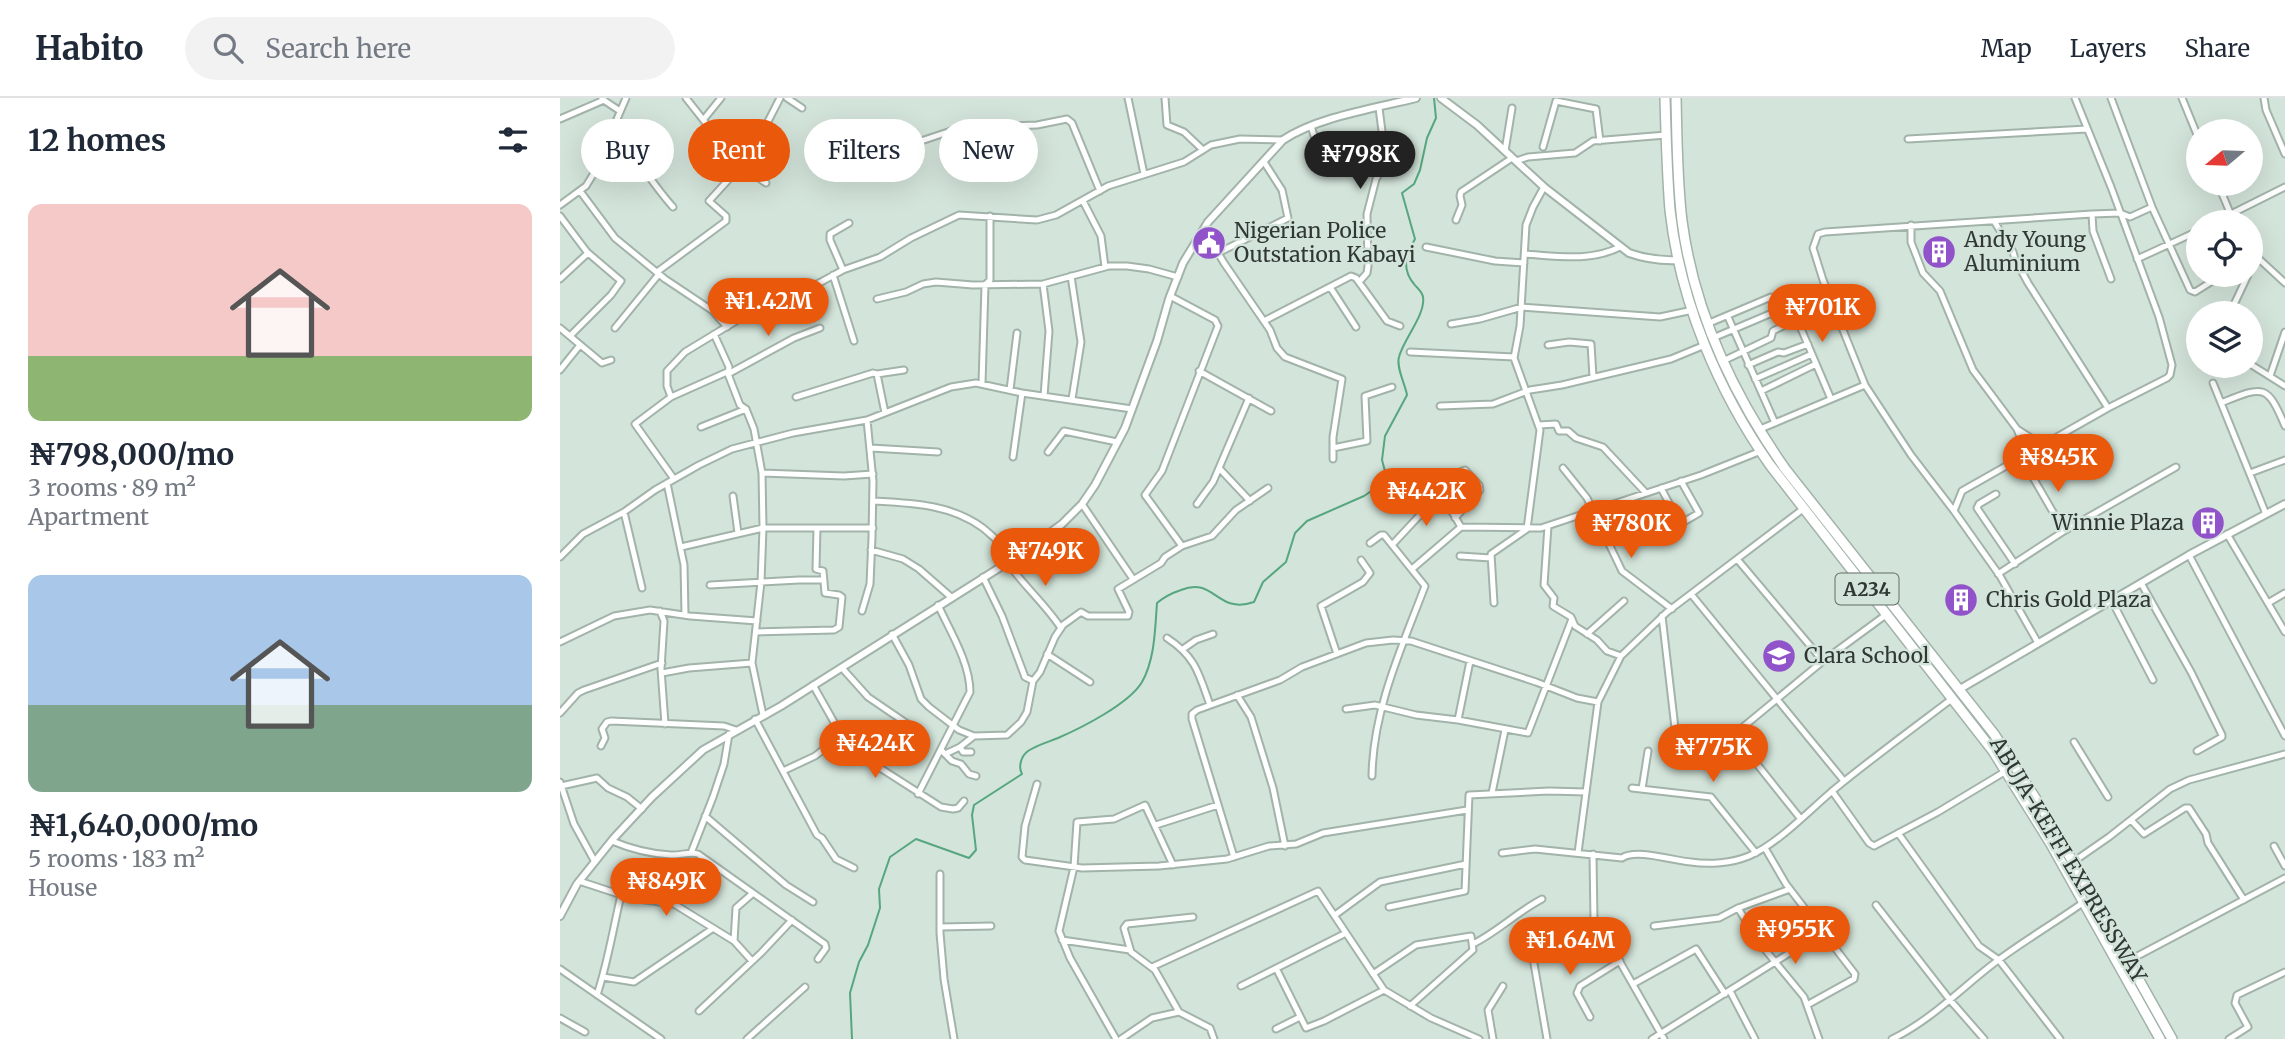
<!DOCTYPE html>
<html lang="en">
<head>
<meta charset="utf-8">
<style>
  body { margin:0; font-family:Merriweather,serif; background:#f2f2f3; color:#1f2937; height:100vh; display:flex; flex-direction:column; font-size:26px; white-space:nowrap }
  * { box-sizing:border-box; margin:0 }
  p { font-size:23px; color:#747a83 }
  .icon { flex:none; width:38px; height:38px; fill:none; stroke:currentColor; stroke-width:2; stroke-linecap:round; stroke-linejoin:round }
  .map { position:relative; flex:1; overflow:hidden }
  .panel { display:flex; flex-direction:column; background:#fff; width:560px }
  .panel>* { flex:none }
  .hud { position:absolute; left:21px; top:21px; width:665px; height:63px; display:flex; gap:14px }
  .needle { width:46px; rotate:251deg }
  .fabs { position:absolute; left:1626px; top:21px; display:grid; gap:14px }
  .fabs a { display:grid; place-items:center; width:77px; height:77px; border-radius:50%; background:#fff; box-shadow:0 7px 28px #0002; font-size:35px }
  .price { position:absolute; translate:-50% -60px; padding:0 16px; border-radius:24px; background:#ea580c; color:#fff; font-size:23px; line-height:46px; filter:drop-shadow(0 2px 4px #0008) }
  .price::after { content:''; position:absolute; left:50%; top:42px; width:21px; height:16px; margin-left:-10px; background:inherit; clip-path:polygon(0 0,100% 0,50% 100%) }
  .price.active { background:#222; color:#fff }
  ul { padding:0; list-style:none }
  li { display:grid; align-content:center; gap:14px; height:371px; padding:0 28px }
  li span { display:grid; place-items:center; height:217px; border-radius:14px; color:#555 }
  li>.icon { margin-inline-start:auto }
  span .icon { width:126px; height:126px; fill:#fffc; stroke-width:1 }
  li b { font-size:30px }
  h2 { display:flex; justify-content:space-between; align-items:center; height:84px; padding:0 28px; font-size:30px }
  .tag { padding:0 24px; border-radius:32px; background:#fff; box-shadow:0 7px 28px #0002; font-size:24px; line-height:63px }
  .tag.active { background:#ea580c; color:#fff }
  header { display:flex; align-items:center; gap:42px; box-sizing:border-box; height:98px; padding:0 35px; background:#fff; border-bottom:2px solid #e0e1e3 }
  header strong { font-size:33px }
  nav { display:flex; gap:38px; margin-inline-start:auto; font-size:24px }
  .search { width:490px; height:63px; background:#f2f2f3; display:flex; align-items:center; gap:18px; box-sizing:border-box; padding:0 24px; border-radius:38px; color:#747a83; font-size:26px }
  main { display:flex; flex:1; min-height:0 }
  .map>svg:first-child { display:block }
  .lines { fill:none; stroke-linecap:round; stroke-linejoin:round }
  .stream { stroke:#56a67f; stroke-width:2 }
  .minor-casing { stroke:#a2b3a9; stroke-width:9 }
  .tertiary-casing { stroke:#a2b3a9; stroke-width:10 }
  .trunk-casing { stroke:#a2b3a9; stroke-width:12 }
  .minor { stroke:#fff; stroke-width:5 }
  .tertiary { stroke:#fff; stroke-width:6 }
  .trunk { stroke:#fff; stroke-width:9 }
  .labels { text-anchor:middle; stroke-width:5; stroke-linejoin:round; paint-order:stroke }
  .shield { fill:#d3e4da; stroke:#626c66; stroke-width:2 }
  .shield-label { font-size:19px; font-weight:bold; fill:#313834 }
  .poi-label { font-size:21px; fill:#313834; stroke:#d3e4da; text-anchor:start }
  .street-label { font-size:21px; fill:#313834; stroke:#d3e4da }
</style>
</head>
<body>
<header>
<strong>Habito</strong>
<div class="search"><svg class="icon" aria-label="search" viewBox="0 0 24 24"><circle cx="10" cy="10" r="6"/><path d="M15 15l6 6"/></svg>Search here</div>
<nav><a>Map</a><a>Layers</a><a>Share</a></nav>
</header>
<main>
<section class="panel">
<h2>12 homes<svg class="icon" aria-label="filters" viewBox="0 0 24 24"><path d="M4 7h16M4 17h16"/><circle cx="9" cy="7" r="2"/><circle cx="15" cy="17" r="2"/></svg></h2>
<ul>
<li><span style="background:linear-gradient(#f6c9c9 70%,#8fb573 0)"><svg class="icon" aria-label="home" viewBox="0 0 24 24"><path d="M3 11l9-7 9 7M6 9v11h12V9"/></svg></span><div><b>₦798,000/mo</b><p>3 rooms · 89 m²</p><p>Apartment</p></div></li>
<li><span style="background:linear-gradient(#a9c7e8 60%,#7fa58c 0)"><svg class="icon" aria-label="home" viewBox="0 0 24 24"><path d="M3 11l9-7 9 7M6 9v11h12V9"/></svg></span><div><b>₦1,640,000/mo</b><p>5 rooms · 183 m²</p><p>House</p></div></li>
</ul>
</section>
<div class="map">
<svg width="1725" height="941" viewBox="0 0 1725 941">
  <rect width="100%" height="100%" fill="#d3e4da"/>
  <g class="lines">
    <!-- stream -->
    <path class="stream" d="M 292,941 L 290,895 L 299,864 L 308,847 L 320,810 L 319,791 L 330,759 L 356,741 L 409,760 L 416,752 L 412,717 L 414,707 L 462,676 C 458,669 461,658 468,653 C 477,647 488,644 498,640 C 521,630 569,606 582,584 C 595,561 595,531 597,505 C 604,499 612,495 621,492 C 655,478 656,517 694,504 L 703,484 L 726,464 L 735,435 L 747,423 L 804,398 L 823,385 L 826,377 L 822,362 L 825,338 L 847,297 C 845,286 836,269 839,259 C 843,242 866,216 863,199 C 862,193 857,190 854,186 C 841,170 846,157 855,141 L 842,95 L 854,86 L 860,72 L 867,40 L 876,20 L 874,0"/>
    <!-- minor casing -->
    <g class="minor-casing">
      <path id="minor" d="M 126,0 L 178,66 L 206,85
        M 227,0 L 242,10
        M 568,0 L 584,76
        M 605,0 L 607,27 L 624,34 L 643,52
        M 1551,0 L 1592,109 L 1630,192 L 1635,194 L 1662,177
        M 1622,0 L 1638,39
        M 1704,0 L 1706,12 L 1725,56
        M 42,1 L 60,13
        M 0,21 L 44,2
        M 144,21 L 161,0
        M 751,28 L 762,63
        M 52,31 C 75,55 91,85 113,109
        M 1348,41 L 1527,31
        M 352,46 L 400,30 L 477,27 L 507,21 L 512,25 L 540,93
        M 983,49 L 996,3 L 1036,11 L 1040,43
        M 945,53 L 952,10
        M 956,63 L 968,59 L 1015,55 L 1033,43 L 1106,37
        M 1658,86 L 1671,117
        M 20,93 L 55,140 L 105,181 L 153,213 L 167,229
        M 523,103 L 541,138 L 545,169
        M 0,107 L 26,88 L 34,75 L 66,0
        M 1532,116 L 1533,133 L 1551,181
        M 0,118 L 27,154 L 61,183 L 51,197 L 10,238
        M 896,122 L 902,107 L 900,98 L 901,94 L 952,60
        M 1434,123 L 1453,154 L 1455,161 L 1468,185 L 1548,310
        M 1655,124 L 1725,89
        M 1351,127 L 1351,144 L 1363,175 L 1380,193 L 1413,272 L 1457,331 L 1467,356
        M 644,131 L 664,165 L 710,232 L 717,250 L 725,259 L 782,281 L 773,339 L 773,361
        M 866,149 L 935,163 L 964,165
        M 658,155 L 728,120 L 722,92 L 704,64
        M 965,156 C 997,158 1030,164 1060,149
        M 1577,161 L 1638,133
        M 1690,170 L 1695,161 L 1698,160 L 1725,185
        M 283,172 L 270,142 L 270,136 L 289,125
        M 97,174 L 166,123 L 166,118 L 149,103 L 181,68 L 197,45 L 220,0
        M 273,177 L 294,243
        M 511,178 L 521,244 L 512,301
        M 0,181 L 28,155
        M 799,184 L 807,175 L 808,168 L 807,116 L 816,81 L 826,64 L 819,10
        M 483,186 L 489,233 L 484,298
        M 770,189 L 796,229
        M 610,198 L 655,222 L 658,228 L 602,373 L 585,397 L 622,448
        M 317,201 L 346,194 L 363,186 L 376,184 L 413,187 L 483,186 L 549,168 L 567,168 L 589,171 L 618,179
        M 1670,215 L 1688,177
        M 1168,219 L 1215,325
        M 704,223 L 791,178 L 796,180 L 827,223 L 840,228
        M 891,226 L 920,221 L 962,209 L 1100,219 L 1133,212
        M 1147,226 L 1211,199
        M 0,230 L 42,265 L 51,262
        M 55,230 L 99,176
        M 154,236 L 169,269 L 168,276 L 180,307 L 186,311 L 194,331 L 202,375 L 203,430 L 201,484 L 192,565 L 203,617
        M 1153,240 L 1231,207 L 1271,301
        M 988,247 L 1009,244 L 1031,246 L 1033,279
        M 850,254 L 954,259
        M 1163,263 L 1211,240 L 1213,233 L 1237,221
        M 1690,266 L 1725,288
        M 1188,267 L 1218,254 L 1224,255 L 1248,246
        M 0,272 L 20,247
        M 639,273 L 711,313
        M 168,276 L 234,240 L 260,230
        M 317,276 L 344,272
        M 1710,278 L 1725,234
        M 1195,281 L 1252,256
        M 1653,285 L 1706,416
        M 422,286 L 425,187 L 430,182 L 430,118
        M 450,292 L 457,235
        M 1201,293 L 1256,266
        M 111,299 L 107,288 L 107,273 L 125,254 L 181,220 L 250,190 L 283,172 L 320,159 L 351,140 L 399,117 L 477,122 L 496,117 L 548,88 L 624,64 L 651,47 L 680,41 L 723,42
        M 236,299 L 313,275 L 317,276 L 325,315
        M 1661,305 C 1703,288 1707,285 1725,328
        M 880,308 L 933,306 L 970,292 L 1002,287 L 1111,261 L 1145,247
        M 979,327 L 996,326 L 999,333 L 1008,333 L 1016,340 L 1043,349 L 1085,394
        M 141,329 L 186,311
        M 1457,331 L 1482,347
        M 1198,332 L 1305,287
        M 311,350 L 378,354
        M 773,350 L 807,343 L 805,298 L 832,289
        M 488,354 L 504,333 L 557,344
        M 453,359 L 462,295
        M 659,370 L 690,403
        M 1003,370 L 1027,400 L 1062,473 L 1112,511
        M 1468,371 L 1504,433
        M 202,375 L 284,378 L 313,376
        M 1690,375 L 1725,362
        M 114,381 L 75,326 L 111,299 L 167,274
        M 107,385 L 124,467 L 125,517
        M 1101,390 L 1120,426 L 1139,415 L 1121,383
        M 881,395 L 901,429
        M 1436,396 L 1419,406 L 1417,410 L 1455,466
        M 173,398 L 178,435
        M 313,403 C 351,405 391,406 423,430 C 434,439 445,450 456,459
        M 522,406 L 573,481
        M 637,406 L 653,384 L 689,300
        M 1394,413 L 1402,393 L 1548,310 L 1607,280 L 1610,277 L 1612,267 L 1599,219 L 1551,89 L 1515,0
        M 64,414 L 82,490
        M 988,428 L 984,487 L 994,500 L 993,508 L 1011,519 L 1015,528 L 1037,542 L 1047,553 L 1061,558
        M 1667,436 L 1725,534
        M 810,445 L 821,437 L 824,437 L 865,488 C 842,549 813,611 812,678
        M 832,447 L 900,374 L 905,372 L 919,387 L 920,392 L 895,420
        M 121,449 L 203,430 L 313,430
        M 311,452 L 343,461 L 359,471 L 391,499
        M 1629,457 L 1725,638
        M 900,458 L 931,460
        M 0,459 L 23,436 L 64,414 L 95,392 L 139,367 L 172,351 L 233,335 L 307,322 L 391,289 L 416,285 L 462,295 L 572,311
        M 1177,461 L 1263,563
        M 447,464 C 464,488 485,506 501,530
        M 852,471 L 901,429 L 981,430 L 1141,377 L 1201,353
        M 1438,476 L 1504,433 L 1616,369
        M 423,479 L 442,518 L 465,579 L 473,583
        M 1581,485 L 1631,574 L 1662,637 L 1662,639 L 1637,653
        M 150,487 L 239,482 L 264,482
        M 1131,496 L 1284,683
        M 1552,503 L 1593,582
        M 934,505 L 931,456 L 967,431 L 980,332 L 954,260 L 960,228 L 966,127 L 973,109 L 984,89
        M 1708,505 L 1725,495
        M 100,513 L 104,523 L 101,571 L 105,626
        M 302,513 L 310,486 L 312,439 L 313,383 L 307,322
        M 1102,518 L 1115,630
        M 196,534 L 274,532 L 279,529 L 282,499 L 279,497 L 265,495 L 263,473 L 256,471 L 257,430
        M 332,536 L 349,567 L 361,601 L 369,609 L 399,632 L 414,638 L 447,637 L 461,624 L 467,614 L 473,583 L 480,574 L 495,539 L 503,527 L 521,514 L 528,518 L 568,518 L 569,514 L 558,491 L 601,465 L 605,459 L 622,448 L 652,438 L 676,412 L 708,390
        M 1027,536 L 1064,503
        M 607,540 C 636,559 639,576 650,607
        M 0,544 L 54,518 L 90,512 L 130,518 L 197,523
        M 1478,545 L 1440,478 L 1394,413 L 1351,357 L 1305,287 L 1263,182 L 1253,150 L 1258,136 L 1265,134 L 1532,116 L 1560,115 L 1570,119 L 1592,109
        M 623,551 L 636,542 L 653,536
        M 487,556 L 530,584
        M 777,556 L 761,508 L 803,484 L 810,475 L 801,462
        M 282,570 L 308,599 L 349,627
        M 102,575 L 129,570 L 192,565
        M 253,587 L 279,633 L 317,668 L 381,709 L 393,711 L 398,710 L 404,703
        M 677,597 L 691,619 L 713,690 L 725,748
        M 786,611 L 815,607 L 856,617 L 898,622 L 968,635 L 1012,521
        M 0,615 L 18,595 L 24,592 L 102,565
        M 195,621 L 257,737 L 262,740 L 276,761 L 294,770
        M 898,622 L 910,563
        M 1514,644 L 1548,699
        M 41,648 L 45,640 L 42,631 L 47,624 L 51,623 L 164,628 L 176,632
        M 400,649 L 403,654 L 411,654
        M 381,652 L 392,663 L 401,666 L 409,676 L 416,678
        M 385,656 L 400,649 L 414,638
        M 223,673 L 255,658 L 282,637
        M 0,684 L 14,726 L 35,764
        M 477,686 L 465,728 L 462,759 L 465,762 L 522,770 L 599,768 L 667,761 L 709,748 L 736,746 L 763,735 L 907,712
        M 1,688 L 37,680 L 48,690 L 67,699 L 82,711
        M 1072,690 L 1151,699 L 1196,755
        M 1082,691 L 1088,653
        M 1272,693 L 1309,745 L 1314,748 L 1378,714 L 1446,673
        M 932,695 L 945,632
        M 358,696 L 410,594 C 410,565 390,533 378,507
        M 145,718 L 226,787 L 253,804
        M 1240,720 L 1177,641 L 1177,634 L 1263,563 L 1327,516
        M 1571,722 L 1584,736 L 1625,710 L 1629,710 L 1646,736 L 1648,745 L 1684,802
        M 596,727 L 658,707
        M 1338,735 L 1419,848 L 1439,862 L 1500,941
        M 52,743 C 71,751 90,756 111,757 C 120,758 130,753 138,756 L 265,846 L 266,850 L 258,861
        M 1714,748 L 1725,768
        M 1205,750 L 1226,786 L 1295,876 L 1294,881 L 1247,907
        M 131,755 L 153,699 L 164,666 L 169,636
        M 942,755 L 975,751 L 1062,760 C 1076,750 1114,763 1131,764 C 1149,767 1172,765 1189,758 C 1220,745 1254,707 1282,685 C 1318,656 1356,628 1393,600
        M 1018,755 L 1038,604 L 1061,558 L 1107,514 L 1243,411
        M 1033,756 L 1034,824 L 1040,829 L 1104,941
        M 674,759 L 632,621 L 632,616 L 637,612 L 720,582 L 742,569 L 806,545 L 833,542 L 851,543 L 976,584 L 1017,600 L 1038,604
        M 1513,764 L 1549,739 L 1610,691 L 1629,682 L 1725,656
        M 380,776 L 380,835 L 384,881 L 394,941
        M 19,783 L 71,800 L 114,806 L 174,843 L 192,863
        M 1316,807 L 1390,902 L 1424,941
        M 829,809 L 905,793 L 909,697 L 989,693 L 1026,694
        M 1178,810 L 1198,843 L 1244,899 L 1259,941
        M 775,817 L 820,784 L 906,766
        M 633,819 L 567,826 L 564,830 L 571,854 L 595,872 L 619,914 L 650,930 L 654,941
        M 1094,828 L 1159,820 L 1178,810 L 1230,791
        M 380,829 L 431,828
        M 502,842 L 570,852
        M 174,843 L 176,810 L 192,796
        M 913,846 C 939,833 957,814 982,801
        M 1568,863 L 1725,780
        M 592,869 L 758,793 L 824,892 L 871,920 L 919,941
        M 716,870 L 746,930 L 764,923 L 824,892
        M 0,871 L 101,941
        M 813,876 L 856,847 L 911,838 L 913,852 L 850,908
        M 43,879 L 74,884 L 152,831
        M 1073,886 L 1136,851 L 1165,896
        M 681,888 L 786,835
        M 1170,893 L 1195,941
        M 37,897 C 48,864 53,831 61,797
        M 139,913 L 201,855 L 232,822
        M 1030,919 L 1017,895 L 1020,888 L 1060,863
        M 0,920 L 25,934
        M 716,931 L 740,919
        M 187,941 L 245,889
        M 556,941 L 510,860 L 499,833 L 514,769 L 517,724 L 554,721 L 585,707 L 613,767
        M 561,941 L 592,920 L 619,914
        M 933,941 L 928,912 L 943,888
        M 987,941 L 972,854 L 978,849 L 1034,824
        M 1092,941 L 1263,834
        M 1332,941 C 1372,922 1402,889 1437,863 C 1465,842 1496,824 1524,804
        M 1669,941 L 1688,929 L 1675,905 L 1677,897 L 1725,874"/>
    </g>
    <!-- tertiary casing -->
    <g class="tertiary-casing">
      <path id="tertiary" d="M 881,0 L 917,27 L 984,89 L 1069,155 C 1086,161 1101,163 1119,162
        M 1400,591 L 1629,457 L 1725,406
        M 0,818 L 17,786 L 53,741 L 92,699 L 143,652 L 221,608 L 458,458 L 502,426 L 522,406 L 535,387 L 565,330 L 597,243 L 609,201 L 623,165 L 648,124 L 723,42 C 757,19 816,10 856,0"/>
    </g>
    <!-- trunk casing -->
    <g class="trunk-casing">
      <path id="trunk" d="M 1105,0 C 1106,37 1107,75 1110,112 C 1120,203 1158,293 1210,367 L 1433,653 L 1491,746 L 1600,941
        M 1116,0 C 1117,41 1117,82 1122,123 C 1134,214 1173,297 1226,372 L 1434,636 L 1490,723 L 1612,941"/>
    </g>
    <!-- minor -->
    <use href="#minor" class="minor"/>
    <!-- tertiary -->
    <use href="#tertiary" class="tertiary"/>
    <!-- trunk -->
    <use href="#trunk" class="trunk"/>
  </g>
  <!-- icons -->
  <defs>
    <g id="civic-disc" transform="scale(1.75)"><circle r="9.5" fill="#9153c9" stroke="#d3e4da"/><path d="M-.6-6.5H3V-4.5H.6V-3L4-1V1h2V6H-6V1h2V-1L-.6-3ZM-1.2 2.5V6h2.4V2.5Z" fill="#fff"/></g>
    <g id="building-disc" transform="scale(1.75)"><circle r="9.5" fill="#9153c9" stroke="#d3e4da"/><path d="M-4-6H4V6H1V3H-1V6H-4ZM-2.5-4.3h1.7v1.8h-1.7ZM.8-4.3h1.7v1.8H.8ZM-2.5-1h1.7V.8h-1.7ZM.8-1h1.7V.8H.8Z" fill="#fff"/></g>
    <g id="school-disc" transform="scale(1.75)"><circle r="9.5" fill="#9153c9" stroke="#d3e4da"/><path d="M0-5L7-2L0 1L-7-2ZM-4 1L0 2.5L4 1V4Q0 6-4 4Z" fill="#fff"/></g>
  </defs>
  <g fill-rule="evenodd">
    <use href="#civic-disc" x="649" y="145"/>
    <use href="#building-disc" x="1379" y="154"/>
    <use href="#building-disc" x="1648" y="425"/>
    <use href="#building-disc" x="1401" y="502"/>
    <use href="#school-disc" x="1219" y="558"/>
  </g>
  <g class="labels">
    <!-- shield labels -->
    <rect class="shield" x="1275.5" y="475.5" width="63" height="31" rx="5"/>
    <g class="shield-label">
      <text x="1307" y="498">A234</text>
    </g>
    <!-- poi labels -->
    <g class="poi-label">
      <text x="674" y="140">Nigerian Police<tspan x="674" dy="24">Outstation Kabayi</tspan></text>
      <text x="1404" y="149">Andy Young<tspan x="1404" dy="24">Aluminium</tspan></text>
      <text x="1624" y="432" text-anchor="end">Winnie Plaza</text>
      <text x="1426" y="509">Chris Gold Plaza</text>
      <text x="1244" y="565">Clara School</text>
    </g>
    <!-- street labels -->
    <g class="street-label">
      <text transform="translate(1508 762) rotate(59)" y="7">ABUJA-KEFFI EXPRESSWAY</text>
    </g>
  </g>
</svg>
<div class="fabs">
<a><svg class="needle" viewBox="-14 -14 28 28"><path d="M0-13l5 13h-10z" fill="#e53935"/><path d="M0 13l5-13h-10z" fill="#747a83"/></svg></a>
<a><svg class="icon" aria-label="locate" viewBox="0 0 24 24"><circle cx="12" cy="12" r="6"/><path d="M12 2v4M12 18v4M2 12h4M18 12h4"/></svg></a>
<a><svg class="icon" aria-label="layers" viewBox="0 0 24 24"><path d="M12 4l9 5-9 5-9-5zM3 14l9 5 9-5"/></svg></a>
</div>
<b class="price active" style="left:800px;top:93px">₦798K</b>
<b class="price" style="left:208px;top:240px">₦1.42M</b>
<b class="price" style="left:1262px;top:246px">₦701K</b>
<b class="price" style="left:1498px;top:396px">₦845K</b>
<b class="price" style="left:866px;top:430px">₦442K</b>
<b class="price" style="left:1071px;top:462px">₦780K</b>
<b class="price" style="left:485px;top:490px">₦749K</b>
<b class="price" style="left:315px;top:682px">₦424K</b>
<b class="price" style="left:1153px;top:686px">₦775K</b>
<b class="price" style="left:106px;top:820px">₦849K</b>
<b class="price" style="left:1235px;top:868px">₦955K</b>
<b class="price" style="left:1010px;top:879px">₦1.64M</b>
<div class="hud">
<a class="tag">Buy</a>
<a class="tag active">Rent</a>
<a class="tag">Filters</a>
<a class="tag">New</a>
</div>
</div>
</main>
</body>
</html>
